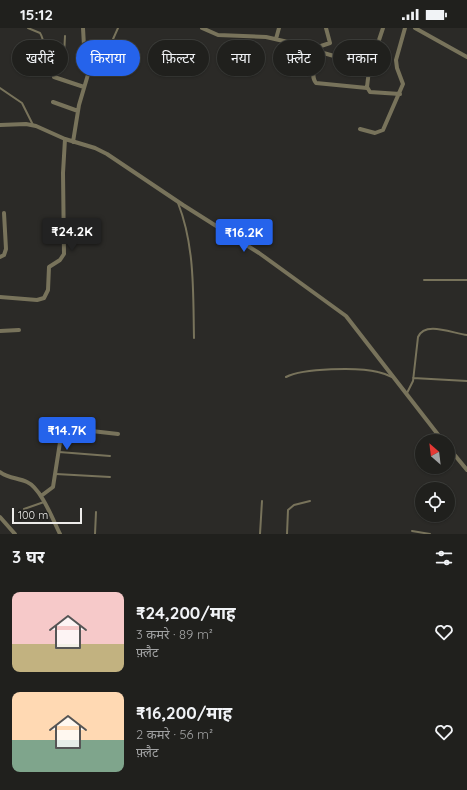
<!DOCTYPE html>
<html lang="hi">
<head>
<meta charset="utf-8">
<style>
  body { margin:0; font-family:Quicksand,"Noto Sans Devanagari",sans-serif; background:#2d2d2a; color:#f1f3f6; height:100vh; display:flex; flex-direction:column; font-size:15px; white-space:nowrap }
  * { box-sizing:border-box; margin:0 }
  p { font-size:13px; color:#a2a3a4 }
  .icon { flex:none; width:22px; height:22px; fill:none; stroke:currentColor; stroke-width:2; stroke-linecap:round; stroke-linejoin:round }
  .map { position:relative; height:506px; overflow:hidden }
  .details { display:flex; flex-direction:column; background:#20201d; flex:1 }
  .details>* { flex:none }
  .guide { position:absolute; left:12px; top:12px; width:443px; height:36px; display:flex; gap:8px }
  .needle { width:26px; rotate:332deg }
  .tools { position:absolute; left:415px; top:406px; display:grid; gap:8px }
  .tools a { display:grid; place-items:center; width:40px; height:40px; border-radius:50%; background:#20201d; box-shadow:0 1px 3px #0004,0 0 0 1px #3d3e3b; font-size:20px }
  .scale { position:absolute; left:12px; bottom:10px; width:70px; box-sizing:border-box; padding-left:4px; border:2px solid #edecea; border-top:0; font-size:11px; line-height:14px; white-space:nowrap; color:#edecea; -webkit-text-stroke:3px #21211e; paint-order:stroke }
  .price { position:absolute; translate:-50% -34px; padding:0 9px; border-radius:4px; background:#2563eb; color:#fff; font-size:13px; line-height:26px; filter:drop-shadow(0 1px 2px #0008) }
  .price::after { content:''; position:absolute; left:50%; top:24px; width:12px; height:9px; margin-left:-6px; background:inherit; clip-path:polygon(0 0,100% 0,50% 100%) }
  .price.current { background:#222; color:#fff }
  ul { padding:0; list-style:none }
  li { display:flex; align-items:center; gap:12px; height:100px; padding:0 12px }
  li span { display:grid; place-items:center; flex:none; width:112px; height:80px; border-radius:8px; color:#555 }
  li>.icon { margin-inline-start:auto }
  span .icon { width:48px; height:48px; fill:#fffc; stroke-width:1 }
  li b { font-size:17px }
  h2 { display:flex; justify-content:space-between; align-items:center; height:48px; padding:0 12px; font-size:17px }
  .tag { padding:0 14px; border-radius:18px; background:#20201d; box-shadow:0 1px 3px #0004,0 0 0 1px #3d3e3b; font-size:14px; line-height:36px }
  .tag.current { background:#2563eb; color:#fff }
  .status { display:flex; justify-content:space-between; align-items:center; height:28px; padding:0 20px; background:#20201d; direction:ltr }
  .status svg { height:11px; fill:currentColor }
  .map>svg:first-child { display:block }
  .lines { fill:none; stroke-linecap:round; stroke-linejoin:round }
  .service { stroke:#78735b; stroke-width:2 }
  .minor { stroke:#78735b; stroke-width:4 }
</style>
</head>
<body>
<div class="status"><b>15:12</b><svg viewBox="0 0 49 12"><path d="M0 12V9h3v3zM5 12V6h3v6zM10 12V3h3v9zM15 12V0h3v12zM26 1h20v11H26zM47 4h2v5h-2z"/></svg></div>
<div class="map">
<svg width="467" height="506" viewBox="0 0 467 506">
  <rect width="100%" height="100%" fill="#2b2a27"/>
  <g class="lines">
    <!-- service -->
    <path class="service" d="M 28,0 L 40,5 C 48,17 39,37 62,31 L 64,28 L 65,8
      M 109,20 L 118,0
      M 0,60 L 22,75 L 33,97
      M 178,175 C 195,218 193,265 194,310
      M 424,252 L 467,252
      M 286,349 C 303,340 359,339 378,344 C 383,345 388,347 392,349
      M 413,350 L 467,353
      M 407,365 L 413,353 L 418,309 C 425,292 454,306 467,307
      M 59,424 L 110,428
      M 56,446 L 110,449
      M 24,481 L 44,474
      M 412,503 L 430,506
      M 95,506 L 96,484
      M 260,506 L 262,473
      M 287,506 L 288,482 L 294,477 L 310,473"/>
    <!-- minor -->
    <path class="minor" d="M 202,0 L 218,7 L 266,9 L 310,19 C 320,27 308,46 316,55 L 367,60
      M 383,0 L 369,42 L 367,59 L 370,64 L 400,66
      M 415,0 L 467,29
      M 276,11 L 279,0
      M 312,21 L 330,15 L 326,0
      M 313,22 L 341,30 L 356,41 L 369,42
      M 54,49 L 84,59
      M 53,74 L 78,83
      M 0,97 L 26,96 L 36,98 L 65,111 L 95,120 L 107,126 L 183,177 L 259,225 L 346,288 L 443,413
      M 360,101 L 375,105 L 383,102 L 403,56 L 397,40 L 396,32 L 405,0
      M 73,114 L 79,77 L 92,33 L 91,27 L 84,18 L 83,0
      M 0,229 L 4,227 L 6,221 L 4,185
      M 0,269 L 37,272 L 44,270 L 48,262 L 49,239 L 60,232 L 64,226 L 63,145 L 65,111
      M 0,303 L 19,302
      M 448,419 L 467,442
      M 0,444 C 8,450 18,450 27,454 C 41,460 53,492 60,506
      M 41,468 L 53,459 L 61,408 L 65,403 L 74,401 L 118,406
      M 0,489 L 15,506"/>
  </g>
</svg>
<div class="tools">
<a><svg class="needle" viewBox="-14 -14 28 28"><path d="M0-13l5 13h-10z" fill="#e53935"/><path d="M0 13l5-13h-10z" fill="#a2a3a4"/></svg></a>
<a><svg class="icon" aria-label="locate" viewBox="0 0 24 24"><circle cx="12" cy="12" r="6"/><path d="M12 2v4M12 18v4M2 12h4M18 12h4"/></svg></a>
</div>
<div class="scale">100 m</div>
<b class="price current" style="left:72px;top:224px">₹24.2K</b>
<b class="price" style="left:244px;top:225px">₹16.2K</b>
<b class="price" style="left:67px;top:423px">₹14.7K</b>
<div class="guide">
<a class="tag">खरीदें</a>
<a class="tag current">किराया</a>
<a class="tag">फ़िल्टर</a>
<a class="tag">नया</a>
<a class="tag">फ़्लैट</a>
<a class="tag">मकान</a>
</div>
</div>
<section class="details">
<h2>3 घर<svg class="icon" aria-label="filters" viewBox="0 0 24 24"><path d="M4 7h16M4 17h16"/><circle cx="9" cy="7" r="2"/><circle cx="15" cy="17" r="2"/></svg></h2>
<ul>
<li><span style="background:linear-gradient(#f6c9c9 65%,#c2b280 0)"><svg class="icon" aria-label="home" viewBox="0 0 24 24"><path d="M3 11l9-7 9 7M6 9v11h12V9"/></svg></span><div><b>₹24,200/माह</b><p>3 कमरे · 89 m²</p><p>फ़्लैट</p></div><svg class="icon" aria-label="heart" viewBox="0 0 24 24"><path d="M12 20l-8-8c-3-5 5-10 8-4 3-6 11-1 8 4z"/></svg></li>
<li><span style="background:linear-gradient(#ffd9b3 60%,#7fa58c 0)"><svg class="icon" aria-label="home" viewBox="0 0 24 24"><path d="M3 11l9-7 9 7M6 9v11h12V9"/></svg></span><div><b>₹16,200/माह</b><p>2 कमरे · 56 m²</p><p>फ़्लैट</p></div><svg class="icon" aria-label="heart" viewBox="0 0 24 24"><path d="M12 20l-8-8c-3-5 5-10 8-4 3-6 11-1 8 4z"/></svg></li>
</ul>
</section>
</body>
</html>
